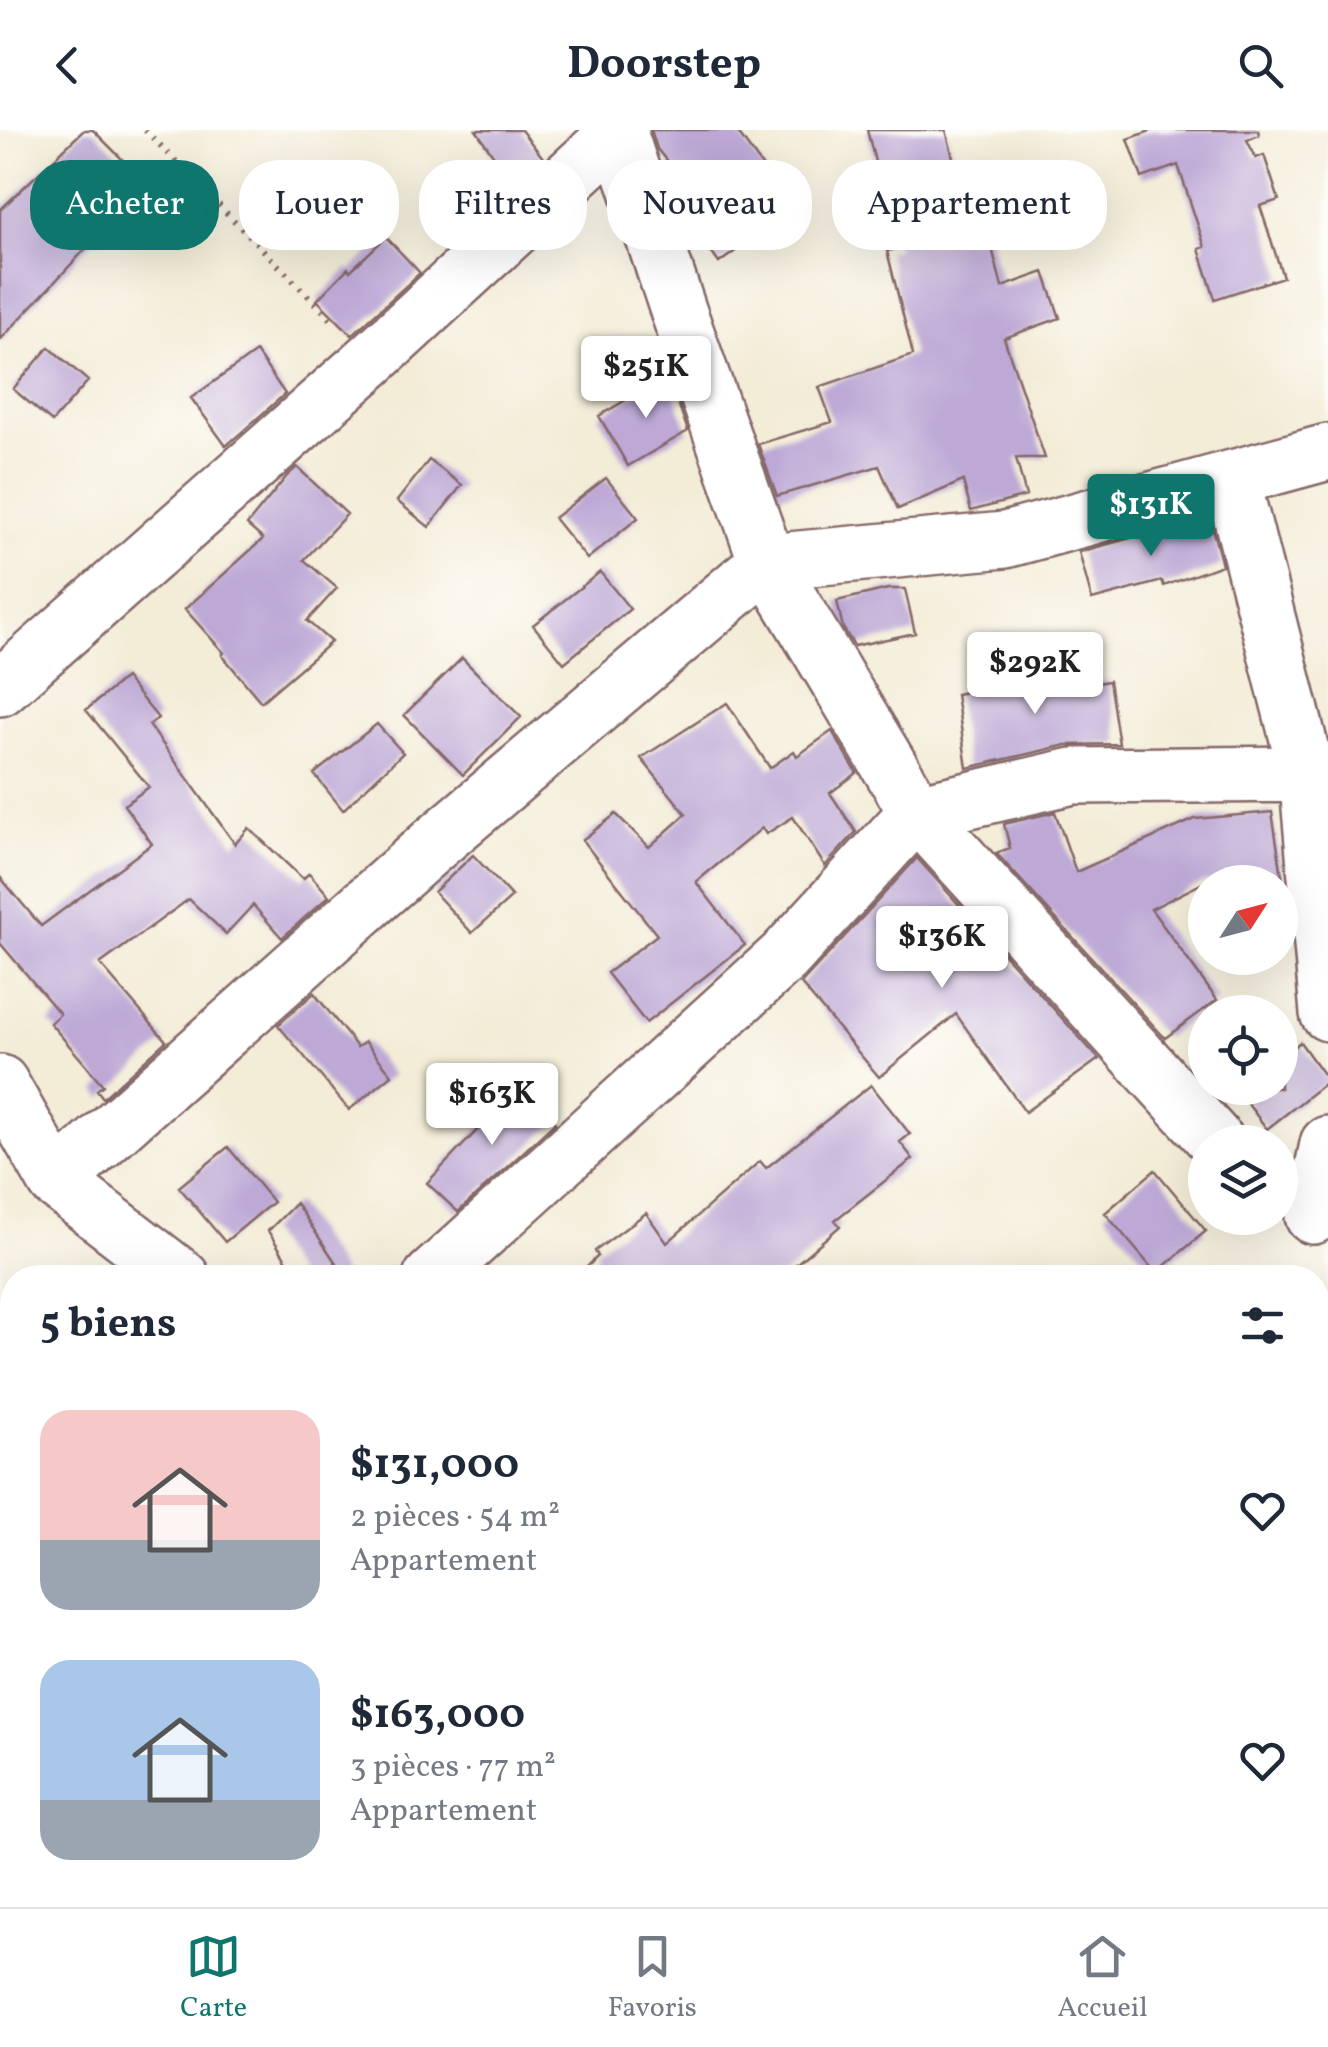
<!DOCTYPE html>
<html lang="fr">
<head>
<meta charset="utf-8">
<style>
  body { margin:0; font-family:Vollkorn,serif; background:#f6f6f7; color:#1f2937; height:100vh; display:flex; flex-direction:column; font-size:38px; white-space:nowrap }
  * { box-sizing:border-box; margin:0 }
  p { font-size:32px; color:#747a83 }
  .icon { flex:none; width:55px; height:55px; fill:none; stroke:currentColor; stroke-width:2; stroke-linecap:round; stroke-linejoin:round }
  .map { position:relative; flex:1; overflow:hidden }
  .drawer { position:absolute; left:0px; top:1135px; width:1330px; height:642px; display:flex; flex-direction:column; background:#fff; border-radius:40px 40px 0 0; box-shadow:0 10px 40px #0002 }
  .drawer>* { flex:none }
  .hud { position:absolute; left:30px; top:30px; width:1270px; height:90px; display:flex; gap:20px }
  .needle { width:65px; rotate:54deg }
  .tools { position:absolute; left:1188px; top:735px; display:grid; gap:20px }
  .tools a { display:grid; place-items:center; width:110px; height:110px; border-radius:50%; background:#fff; box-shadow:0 10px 40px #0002; font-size:50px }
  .price { position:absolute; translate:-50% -85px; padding:0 22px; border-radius:10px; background:#fff; color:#222; font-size:32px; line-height:65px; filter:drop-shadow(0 2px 5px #0008) }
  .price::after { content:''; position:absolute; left:50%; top:60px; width:30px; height:22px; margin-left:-15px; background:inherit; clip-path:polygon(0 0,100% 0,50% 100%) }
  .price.selected { background:#0f766e; color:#fff }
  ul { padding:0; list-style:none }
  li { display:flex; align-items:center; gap:30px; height:250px; padding:0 40px }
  li span { display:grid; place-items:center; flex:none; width:280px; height:200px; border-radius:30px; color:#555 }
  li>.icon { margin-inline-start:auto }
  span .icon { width:120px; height:120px; fill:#fffc; stroke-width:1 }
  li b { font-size:42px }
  h2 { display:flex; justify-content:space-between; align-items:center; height:120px; padding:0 40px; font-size:42px }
  .pill { padding:0 35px; border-radius:40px; background:#fff; box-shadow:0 10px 40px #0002; font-size:35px; line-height:90px }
  .pill.selected { background:#0f766e; color:#fff }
  header { display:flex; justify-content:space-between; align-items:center; height:130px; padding:0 40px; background:#fff; font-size:45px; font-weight:700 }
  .dock { display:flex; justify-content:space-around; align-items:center; height:140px; border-top:2px solid #e0e1e3; background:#fff; font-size:28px; color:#747a83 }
  .dock a { display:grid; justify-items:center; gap:5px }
  .dock .selected { color:#0f766e }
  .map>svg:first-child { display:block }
  .building { fill:#bda8d6 }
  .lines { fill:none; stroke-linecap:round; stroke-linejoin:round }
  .minor-casing { stroke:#856767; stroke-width:60 }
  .path { stroke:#856767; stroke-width:6; stroke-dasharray:2.5 8; stroke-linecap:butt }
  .minor { stroke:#fff; stroke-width:55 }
</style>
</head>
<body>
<header><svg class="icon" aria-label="back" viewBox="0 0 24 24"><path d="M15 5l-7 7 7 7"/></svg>Doorstep<svg class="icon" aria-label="search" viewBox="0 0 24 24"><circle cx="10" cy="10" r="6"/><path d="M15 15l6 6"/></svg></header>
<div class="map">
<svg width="1328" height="1777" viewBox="0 0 1328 1777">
  <rect width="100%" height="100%" fill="#fdfcf7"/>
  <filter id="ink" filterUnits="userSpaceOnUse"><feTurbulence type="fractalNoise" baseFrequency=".01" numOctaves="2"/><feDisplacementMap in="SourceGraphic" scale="20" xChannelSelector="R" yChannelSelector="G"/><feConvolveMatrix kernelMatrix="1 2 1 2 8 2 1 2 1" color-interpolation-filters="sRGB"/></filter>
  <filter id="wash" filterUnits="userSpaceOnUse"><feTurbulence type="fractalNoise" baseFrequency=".0048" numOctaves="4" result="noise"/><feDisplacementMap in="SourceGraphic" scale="40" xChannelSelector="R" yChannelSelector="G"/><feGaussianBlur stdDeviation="2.25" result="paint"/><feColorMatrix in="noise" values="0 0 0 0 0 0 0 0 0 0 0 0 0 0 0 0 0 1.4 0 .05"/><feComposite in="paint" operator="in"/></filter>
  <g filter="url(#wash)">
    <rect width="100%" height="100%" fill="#f3ecd7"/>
    <g id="blocks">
      <!-- building -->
      <path class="building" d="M 84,0 L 93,0 L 122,29 L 115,36 L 140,61 L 0,210 L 0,80 Z
        M 476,0 L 521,0 L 544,29 L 504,65 L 456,104 L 446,95 L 495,28 Z
        M 651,0 L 736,0 L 793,79 L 719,133 L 680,79 L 696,67 L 657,19 Z
        M 867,0 L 946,0 L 967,83 L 982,79 L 1002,157 L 1044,142 L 1060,188 L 1004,208 L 1045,328 L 1016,328 L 1026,366 L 971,381 L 963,351 L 898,379 L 879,336 L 777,366 L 758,314 L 832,292 L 819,257 L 913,225 L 887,121 L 897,119 Z
        M 1153,0 L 1258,0 L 1259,5 L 1247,10 L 1256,28 L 1264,25 L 1279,70 L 1260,76 L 1283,147 L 1215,169 L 1199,119 L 1205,117 L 1178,35 L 1142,48 L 1128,9 Z
        M 386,107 L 420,143 L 352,205 L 317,170 L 348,138 L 350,141 Z
        M 49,217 L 88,251 L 52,292 L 13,259 Z
        M 256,222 L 285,264 L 226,316 L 191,268 Z
        M 668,245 L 688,301 L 628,336 L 599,286 Z
        M 429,330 L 462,355 L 429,397 L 397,371 Z
        M 297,337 L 347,384 L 304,430 L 337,458 L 307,491 L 331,512 L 261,572 L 222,525 L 224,523 L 185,479 L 263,409 L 247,395 L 287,346 Z
        M 606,348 L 638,388 L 587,429 L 554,388 Z
        M 1209,387 L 1222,435 L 1164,456 L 1162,451 L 1092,470 L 1079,422 Z
        M 600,442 L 630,479 L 564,533 L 533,495 Z
        M 888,459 L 905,459 L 915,503 L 854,516 L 843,498 L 837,471 Z
        M 462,528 L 521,587 L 463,645 L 404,585 Z
        M 1082,540 L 1084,555 L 1109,551 L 1119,614 L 1066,615 L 967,638 L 956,564 Z
        M 125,548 L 158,588 L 149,595 L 235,714 L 249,698 L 303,749 L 309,743 L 329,766 L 282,808 L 253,775 L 226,804 L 189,769 L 100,834 L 166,911 L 103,968 L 97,960 L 103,955 L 50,893 L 60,884 L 0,813 L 0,747 L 41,796 L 152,714 L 124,675 L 149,657 L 86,580 Z
        M 727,573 L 770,638 L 794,621 L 797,626 L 832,601 L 857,643 L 830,663 L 856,702 L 825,736 L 793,687 L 766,704 L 762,698 L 696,752 L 745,815 L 646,893 L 607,843 L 657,805 L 582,710 L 616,684 L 649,717 L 686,684 L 641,628 Z
        M 377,594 L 403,623 L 343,680 L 314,644 Z
        M 1055,682 L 1076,742 L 1195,689 L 1272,682 L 1283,752 L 1205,752 L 1151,779 L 1217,870 L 1165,908 L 996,723 L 1010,718 L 1004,694 Z
        M 473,725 L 512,767 L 472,803 L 434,762 Z
        M 917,728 L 960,776 L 994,821 L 993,812 L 1099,929 L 1025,982 L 956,884 L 879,947 L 801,854 Z
        M 314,863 L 357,917 L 365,912 L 392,945 L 349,980 L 278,895 Z
        M 1300,912 L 1328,951 L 1267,999 L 1238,961 L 1243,958 L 1280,958 L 1280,928 Z
        M 524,951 L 555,993 L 458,1082 L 427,1053 Z
        M 871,955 L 910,1004 L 900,1012 L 913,1029 L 835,1090 L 840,1096 L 780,1148 L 576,1148 L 598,1126 L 595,1121 L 646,1083 L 667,1113 L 760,1031 L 766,1038 Z
        M 228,1017 L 273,1072 L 225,1112 L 179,1057 Z
        M 1155,1040 L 1206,1101 L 1156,1143 L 1105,1083 Z
        M 296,1073 L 346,1148 L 298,1148 L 268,1101 Z"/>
    </g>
  </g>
  <g filter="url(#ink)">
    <use href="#blocks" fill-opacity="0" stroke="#856767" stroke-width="2.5"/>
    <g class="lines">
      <!-- minor casing -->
      <g class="minor-casing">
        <path id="minor" d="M 618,0 L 679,183 L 767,432 L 917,682 L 1217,1012
          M 1232,350 L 1307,644 L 1328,883
          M 0,558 L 371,230 L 621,0
          M 0,953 L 56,1051 L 182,1148
          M 56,1051 L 433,715 L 767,432 L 1005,410 L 1328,322
          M 1313,1086 L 1328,1014
          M 431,1148 L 784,827 L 917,682 L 1073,646 L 1307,644 L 1328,640
          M 1318,1294 L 1328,1285
          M 1318,1692 L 1328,1683
          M 874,1765 L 890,1777
          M 1226,1777 L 1238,1765"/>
      </g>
      <!-- path -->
      <path class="path" d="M 145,0 L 335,193"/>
      <!-- minor -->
      <use href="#minor" class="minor"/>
    </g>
  </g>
</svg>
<div class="tools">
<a><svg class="needle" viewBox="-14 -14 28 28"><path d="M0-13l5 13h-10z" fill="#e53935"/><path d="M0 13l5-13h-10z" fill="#747a83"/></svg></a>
<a><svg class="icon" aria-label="locate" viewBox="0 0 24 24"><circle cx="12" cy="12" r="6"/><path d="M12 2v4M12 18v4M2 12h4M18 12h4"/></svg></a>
<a><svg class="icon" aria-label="layers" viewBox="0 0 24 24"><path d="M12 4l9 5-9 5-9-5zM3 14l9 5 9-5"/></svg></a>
</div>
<b class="price" style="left:646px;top:291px">$251K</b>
<b class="price selected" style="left:1151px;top:429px">$131K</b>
<b class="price" style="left:1035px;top:587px">$292K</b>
<b class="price" style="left:942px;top:861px">$136K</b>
<b class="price" style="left:492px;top:1018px">$163K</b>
<div class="hud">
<a class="pill selected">Acheter</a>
<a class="pill">Louer</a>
<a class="pill">Filtres</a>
<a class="pill">Nouveau</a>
<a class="pill">Appartement</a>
</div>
<section class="drawer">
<h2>5 biens<svg class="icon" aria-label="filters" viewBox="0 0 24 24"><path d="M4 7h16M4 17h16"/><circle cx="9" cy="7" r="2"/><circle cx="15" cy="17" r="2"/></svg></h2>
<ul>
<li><span style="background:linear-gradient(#f6c9c9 65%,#9aa5b1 0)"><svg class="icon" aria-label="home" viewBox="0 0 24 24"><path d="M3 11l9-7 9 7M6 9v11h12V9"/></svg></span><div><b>$131,000</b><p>2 pièces · 54 m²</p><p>Appartement</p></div><svg class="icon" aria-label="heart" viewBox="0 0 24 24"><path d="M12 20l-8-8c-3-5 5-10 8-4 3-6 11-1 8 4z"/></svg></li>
<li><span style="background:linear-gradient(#a9c7e8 70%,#9aa5b1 0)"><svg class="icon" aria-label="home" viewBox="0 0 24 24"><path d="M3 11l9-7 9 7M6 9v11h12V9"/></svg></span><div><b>$163,000</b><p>3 pièces · 77 m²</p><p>Appartement</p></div><svg class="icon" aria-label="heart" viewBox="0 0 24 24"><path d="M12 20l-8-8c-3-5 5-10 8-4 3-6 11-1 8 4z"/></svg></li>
</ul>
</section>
</div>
<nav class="dock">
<a class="selected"><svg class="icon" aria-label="map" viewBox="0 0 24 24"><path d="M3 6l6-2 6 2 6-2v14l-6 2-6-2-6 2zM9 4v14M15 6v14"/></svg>Carte</a>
<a><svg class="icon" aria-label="saved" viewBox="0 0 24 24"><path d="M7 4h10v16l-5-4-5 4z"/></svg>Favoris</a>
<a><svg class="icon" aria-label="home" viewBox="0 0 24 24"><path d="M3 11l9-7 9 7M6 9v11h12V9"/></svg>Accueil</a>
</nav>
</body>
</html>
